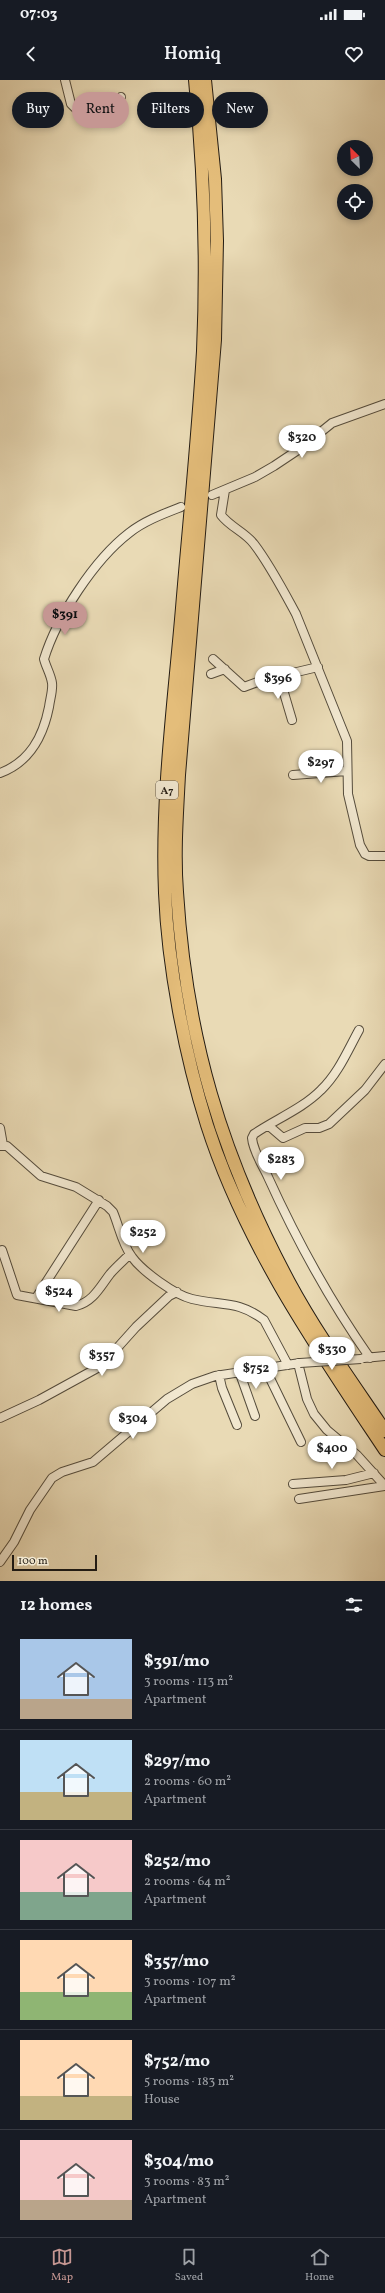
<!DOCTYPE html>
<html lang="en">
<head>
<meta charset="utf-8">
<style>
  body { margin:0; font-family:Vollkorn,serif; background:#20242c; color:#f1f3f6; height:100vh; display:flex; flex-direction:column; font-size:15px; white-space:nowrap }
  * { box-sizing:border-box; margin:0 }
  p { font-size:13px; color:#9ea1a6 }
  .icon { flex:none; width:22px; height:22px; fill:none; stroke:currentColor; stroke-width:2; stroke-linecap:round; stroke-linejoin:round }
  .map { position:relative; height:1501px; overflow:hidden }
  .sheet { display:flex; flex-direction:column; background:#171b24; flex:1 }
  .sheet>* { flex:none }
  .banner { position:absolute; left:12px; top:12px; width:361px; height:36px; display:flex; gap:8px }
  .needle { width:26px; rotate:336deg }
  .controls { position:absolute; left:337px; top:60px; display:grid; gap:8px }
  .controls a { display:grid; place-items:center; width:36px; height:36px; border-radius:50%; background:#171b24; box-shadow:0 2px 6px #0003; font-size:20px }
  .scale { position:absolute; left:12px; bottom:10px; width:85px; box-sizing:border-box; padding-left:4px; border:2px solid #241c13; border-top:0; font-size:11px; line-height:14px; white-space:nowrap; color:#241c13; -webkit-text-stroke:3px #f1e7cf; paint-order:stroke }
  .price { position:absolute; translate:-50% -34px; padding:0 9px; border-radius:14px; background:#fff; color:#222; font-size:13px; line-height:26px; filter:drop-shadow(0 1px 2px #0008) }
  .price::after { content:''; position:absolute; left:50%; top:24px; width:12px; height:9px; margin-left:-6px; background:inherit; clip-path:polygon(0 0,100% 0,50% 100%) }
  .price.on { background:#c59692; color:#111 }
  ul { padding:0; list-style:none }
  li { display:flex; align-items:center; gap:12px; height:100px; padding:0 20px }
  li+li { border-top:1px solid #363941 }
  li span { display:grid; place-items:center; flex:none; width:112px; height:80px; border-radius:0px; color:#555 }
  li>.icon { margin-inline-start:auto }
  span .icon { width:48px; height:48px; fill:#fffc; stroke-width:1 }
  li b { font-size:17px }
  h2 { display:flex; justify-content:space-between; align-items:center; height:48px; padding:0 20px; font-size:17px }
  .tag { padding:0 14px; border-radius:18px; background:#171b24; box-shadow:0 2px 6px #0003; font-size:14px; line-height:36px }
  .tag.on { background:#c59692; color:#111 }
  .status { display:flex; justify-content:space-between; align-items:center; height:28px; padding:0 20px; background:#171b24; direction:ltr }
  .status svg { height:11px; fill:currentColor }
  header { display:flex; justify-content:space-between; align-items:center; height:52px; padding:0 20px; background:#171b24; font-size:18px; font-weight:600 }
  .tabs { display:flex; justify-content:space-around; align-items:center; height:56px; border-top:1px solid #363941; background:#171b24; font-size:11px; color:#9ea1a6 }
  .tabs a { display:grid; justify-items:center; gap:2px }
  .tabs .on { color:#c59692 }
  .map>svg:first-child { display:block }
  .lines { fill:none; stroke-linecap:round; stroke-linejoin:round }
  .minor-casing { stroke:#554c3c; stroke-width:10 }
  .highway-casing { stroke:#241c13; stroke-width:14 }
  .minor { stroke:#f1e7cf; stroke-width:8 }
  .highway { stroke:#e4bd7a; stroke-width:12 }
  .minor-bridge-casing { stroke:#554c3c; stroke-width:10; stroke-linecap:butt }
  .minor-bridge { stroke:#f1e7cf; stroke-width:8 }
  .labels { text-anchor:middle; stroke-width:3; stroke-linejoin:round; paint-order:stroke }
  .shield { fill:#f1e7cf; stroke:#62594b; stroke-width:1 }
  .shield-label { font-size:11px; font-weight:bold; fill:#241c13 }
</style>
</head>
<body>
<div class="status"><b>07:03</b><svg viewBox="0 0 49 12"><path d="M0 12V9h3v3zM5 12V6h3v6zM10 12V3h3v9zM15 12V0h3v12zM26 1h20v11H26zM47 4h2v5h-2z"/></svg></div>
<header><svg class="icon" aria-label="back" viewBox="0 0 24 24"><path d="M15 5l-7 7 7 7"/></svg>Homiq<svg class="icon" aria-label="heart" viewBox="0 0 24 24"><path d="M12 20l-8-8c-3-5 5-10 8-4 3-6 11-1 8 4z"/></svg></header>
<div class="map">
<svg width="385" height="1501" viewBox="0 0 385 1501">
  <rect width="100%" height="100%" fill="#e9dab5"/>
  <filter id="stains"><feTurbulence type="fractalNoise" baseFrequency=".005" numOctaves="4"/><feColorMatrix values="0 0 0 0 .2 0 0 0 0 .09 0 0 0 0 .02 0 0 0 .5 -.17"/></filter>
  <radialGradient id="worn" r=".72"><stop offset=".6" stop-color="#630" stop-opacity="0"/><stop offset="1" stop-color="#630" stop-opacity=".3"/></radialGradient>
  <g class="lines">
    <!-- minor casing -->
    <g class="minor-casing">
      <path id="minor" d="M 65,0 L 71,24 L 75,28 L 113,27 L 121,17
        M 225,410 L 221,435 C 230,447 245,452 254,464 C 270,485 283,510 296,534 L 347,661 L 348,714 L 360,765 L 365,774 L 369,776 L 385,776
        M 212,415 L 255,397 L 274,386 L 301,368 L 332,343 L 385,324
        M 213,579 L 244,607 L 263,600 L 318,587
        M 211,594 L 225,589
        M 279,596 L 292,640
        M 0,693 C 30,682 43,657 49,627 C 50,619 53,610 52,603 C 51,595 46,587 44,579 C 57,537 94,480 129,453 C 144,441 163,434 181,427
        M 293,695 L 347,691
        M 359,950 C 348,970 338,994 321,1010 C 302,1029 276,1039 254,1054 L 252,1058 C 253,1071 263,1086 268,1097 C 297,1161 330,1221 370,1278
        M 269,1046 L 283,1058 L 305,1048 L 319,1048 L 329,1044 L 365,1010 L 385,984
        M 0,1048 L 3,1065
        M 0,1066 L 7,1066 L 41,1096 L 76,1107 L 107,1126 L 113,1132 C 119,1146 122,1164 132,1177 C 142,1191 175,1215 192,1219 C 221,1226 238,1220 264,1240 L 288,1285
        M 2,1170 L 17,1215 L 76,1226 C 93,1222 100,1207 110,1194 C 116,1187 123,1181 130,1174
        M 36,1218 L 99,1120
        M 364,1278 L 385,1276
        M 298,1283 L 307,1319 L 314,1334 L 327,1350 L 357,1375 L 385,1406
        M 265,1288 L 301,1362
        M 239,1291 L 255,1336
        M 219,1295 L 222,1308 L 237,1345
        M 0,1338 L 39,1320 L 101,1286 L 136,1247 L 169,1216 L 177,1212
        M 293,1404 L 346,1400 L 374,1393
        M 299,1419 L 385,1406
        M 0,1482 L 14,1462 L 30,1430 L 52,1398 L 62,1392 L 93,1382 L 167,1319 L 192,1304 L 215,1296 L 300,1283"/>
    </g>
    <!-- highway casing -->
    <g class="highway-casing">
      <path id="highway" d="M 195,0 C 204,90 207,181 203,271 C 198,357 189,443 182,528 C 174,623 161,718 165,813 C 168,887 185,975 207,1045 C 245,1164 317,1268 385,1370
        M 205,0 L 215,99 L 217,161 L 215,260 L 179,695 C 177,734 174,773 177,812 C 186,957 221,1075 289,1202 C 317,1254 352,1302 385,1351"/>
    </g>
    <!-- minor -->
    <use href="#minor" class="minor"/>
    <!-- highway -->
    <use href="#highway" class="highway"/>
    <!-- minor-bridge casing -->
    <g class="minor-bridge-casing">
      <path id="minor-bridge" d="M 300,1283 L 361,1279"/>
    </g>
    <!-- minor-bridge -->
    <use href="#minor-bridge" class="minor-bridge"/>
  </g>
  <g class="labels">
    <!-- shield labels -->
    <rect class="shield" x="156" y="701" width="22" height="18" rx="3"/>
    <g class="shield-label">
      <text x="167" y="714">A7</text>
    </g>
  </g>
  <rect width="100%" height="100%" filter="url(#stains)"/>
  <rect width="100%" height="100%" fill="url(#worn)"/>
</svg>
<div class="controls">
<a><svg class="needle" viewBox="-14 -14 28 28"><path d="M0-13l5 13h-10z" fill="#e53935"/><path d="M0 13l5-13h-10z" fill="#9ea1a6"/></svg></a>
<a><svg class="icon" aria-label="locate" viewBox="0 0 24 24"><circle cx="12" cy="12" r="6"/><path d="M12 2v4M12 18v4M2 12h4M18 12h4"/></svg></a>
</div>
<div class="scale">100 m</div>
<b class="price" style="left:302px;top:379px">$320</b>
<b class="price on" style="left:65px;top:556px">$391</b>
<b class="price" style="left:278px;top:620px">$396</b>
<b class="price" style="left:321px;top:704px">$297</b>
<b class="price" style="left:281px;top:1101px">$283</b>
<b class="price" style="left:143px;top:1174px">$252</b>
<b class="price" style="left:59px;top:1233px">$524</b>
<b class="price" style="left:332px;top:1291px">$330</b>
<b class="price" style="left:102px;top:1297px">$357</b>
<b class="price" style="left:256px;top:1310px">$752</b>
<b class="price" style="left:133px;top:1360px">$304</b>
<b class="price" style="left:332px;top:1390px">$400</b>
<div class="banner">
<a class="tag">Buy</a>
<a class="tag on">Rent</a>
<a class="tag">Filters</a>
<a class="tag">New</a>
</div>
</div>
<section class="sheet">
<h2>12 homes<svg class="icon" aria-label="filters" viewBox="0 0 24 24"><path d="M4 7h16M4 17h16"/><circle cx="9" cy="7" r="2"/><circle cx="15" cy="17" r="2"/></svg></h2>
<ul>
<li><span style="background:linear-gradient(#a9c7e8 75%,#b9a48a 0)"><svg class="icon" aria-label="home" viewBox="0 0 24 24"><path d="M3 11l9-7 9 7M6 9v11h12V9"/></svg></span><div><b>$391/mo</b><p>3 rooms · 113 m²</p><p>Apartment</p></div></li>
<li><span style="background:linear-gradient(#bfe0f5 65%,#c2b280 0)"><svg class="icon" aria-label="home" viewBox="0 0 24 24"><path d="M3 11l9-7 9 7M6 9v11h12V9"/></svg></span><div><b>$297/mo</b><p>2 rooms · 60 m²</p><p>Apartment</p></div></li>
<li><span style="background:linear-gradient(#f6c9c9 65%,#7fa58c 0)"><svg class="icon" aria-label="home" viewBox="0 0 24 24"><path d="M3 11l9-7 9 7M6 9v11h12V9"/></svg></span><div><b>$252/mo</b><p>2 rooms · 64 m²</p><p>Apartment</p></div></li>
<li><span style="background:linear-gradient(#ffd9b3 65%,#8fb573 0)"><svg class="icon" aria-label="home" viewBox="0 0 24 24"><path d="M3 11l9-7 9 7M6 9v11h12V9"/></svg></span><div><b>$357/mo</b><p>3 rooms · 107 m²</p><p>Apartment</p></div></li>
<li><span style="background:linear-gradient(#ffd9b3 70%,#c2b280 0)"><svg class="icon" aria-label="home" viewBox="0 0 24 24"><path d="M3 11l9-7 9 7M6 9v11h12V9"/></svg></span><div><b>$752/mo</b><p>5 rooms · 183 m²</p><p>House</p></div></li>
<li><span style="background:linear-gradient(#f6c9c9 75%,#b9a48a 0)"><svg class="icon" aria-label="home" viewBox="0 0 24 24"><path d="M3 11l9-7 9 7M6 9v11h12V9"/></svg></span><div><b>$304/mo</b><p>3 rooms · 83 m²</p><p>Apartment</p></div></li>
</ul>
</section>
<nav class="tabs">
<a class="on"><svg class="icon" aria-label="map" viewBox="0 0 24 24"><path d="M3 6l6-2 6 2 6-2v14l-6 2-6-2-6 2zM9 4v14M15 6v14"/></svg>Map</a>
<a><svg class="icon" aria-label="saved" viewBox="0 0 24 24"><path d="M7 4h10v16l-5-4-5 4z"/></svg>Saved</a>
<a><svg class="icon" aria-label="home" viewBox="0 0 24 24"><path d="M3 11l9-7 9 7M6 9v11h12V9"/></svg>Home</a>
</nav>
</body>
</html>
